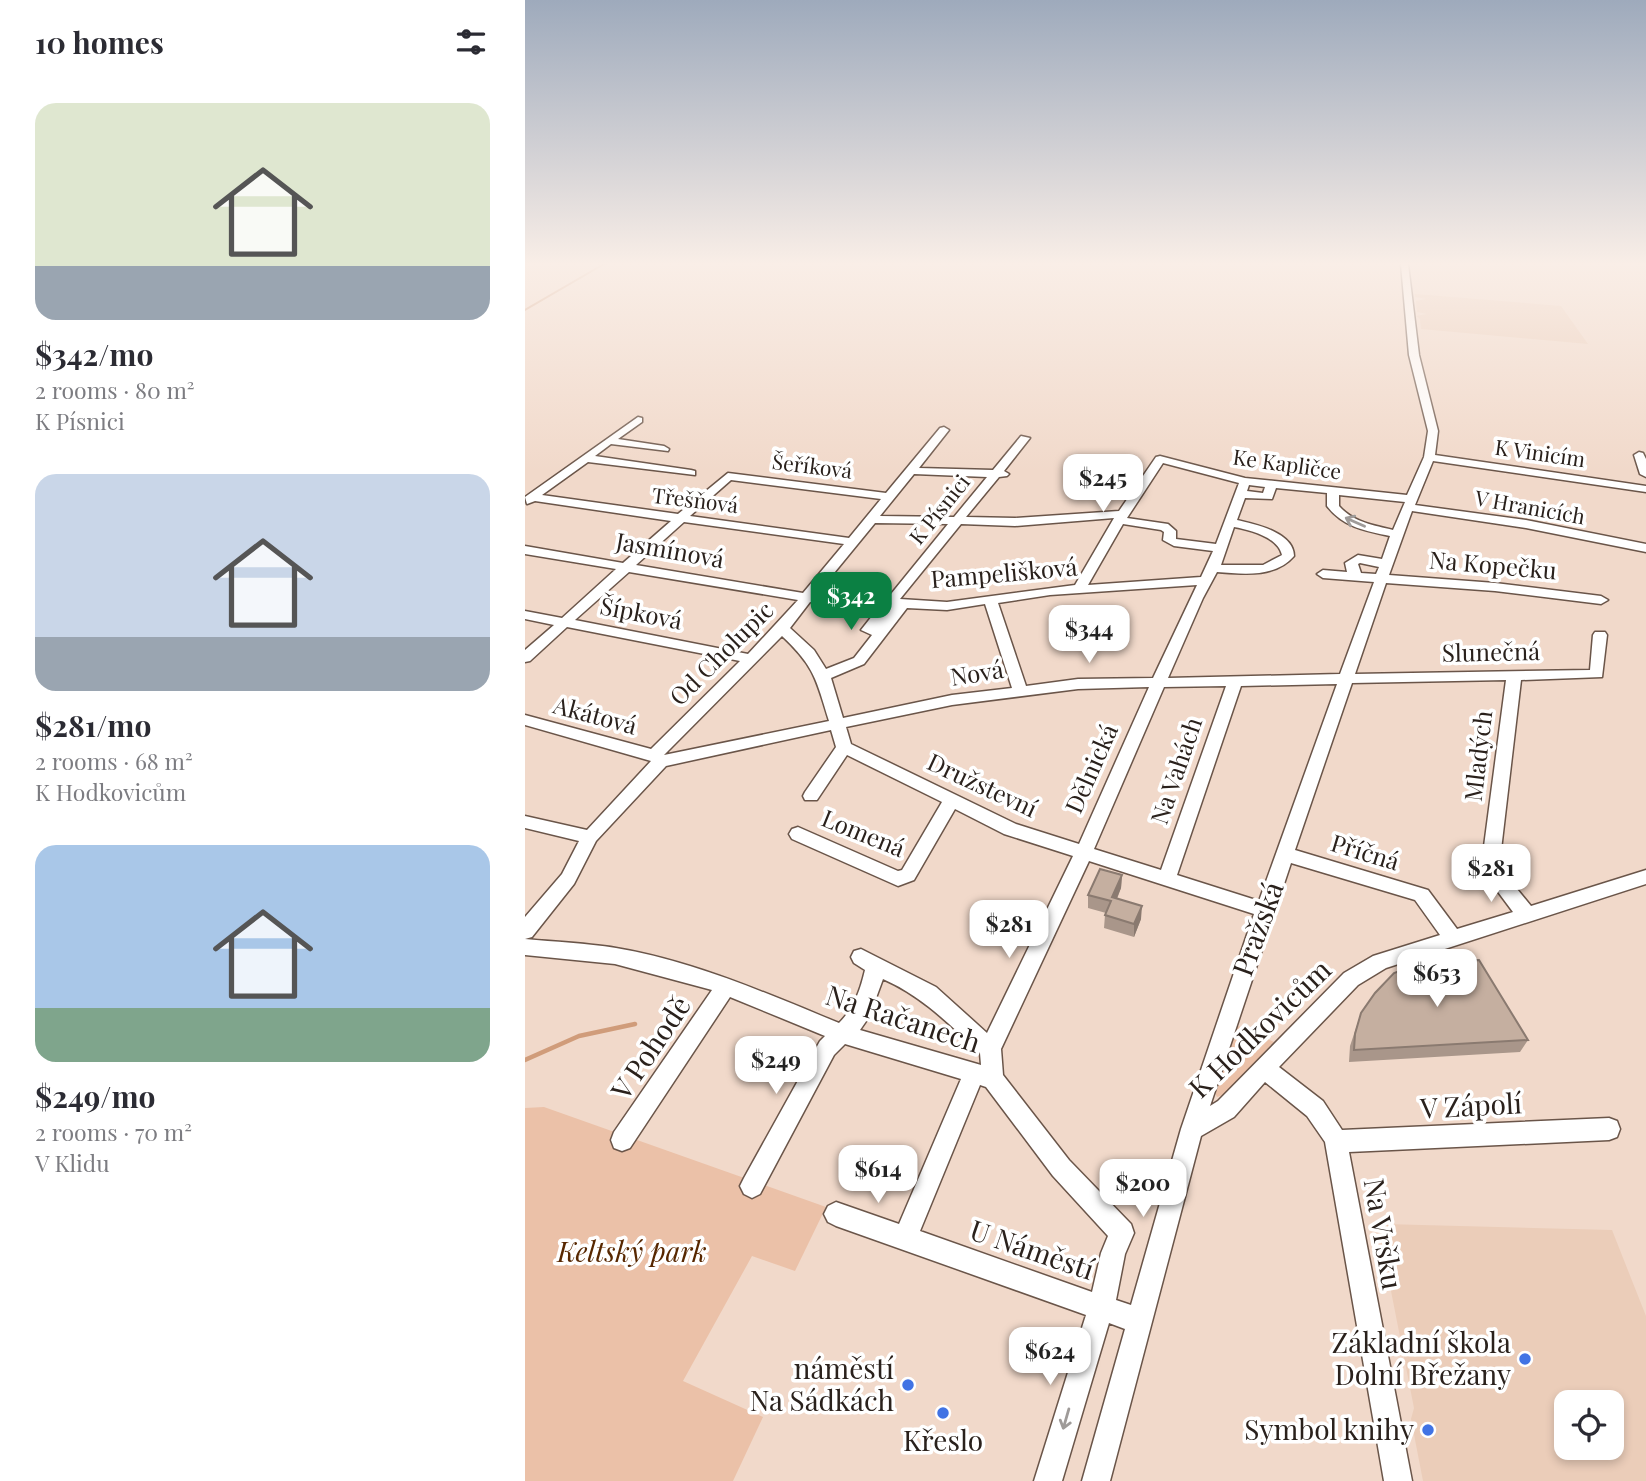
<!DOCTYPE html>
<html lang="en">
<head>
<meta charset="utf-8">
<style>
  body { margin:0; font-family:"Playfair Display",serif; background:#f2f2f3; color:#2b2b33; height:100vh; display:flex; flex-direction:column; font-size:26px; white-space:nowrap }
  * { box-sizing:border-box; margin:0 }
  p { font-size:23px; color:#7c7c81 }
  .icon { flex:none; width:38px; height:38px; fill:none; stroke:currentColor; stroke-width:2; stroke-linecap:round; stroke-linejoin:round }
  .map { position:relative; flex:1; overflow:hidden }
  .panel { display:flex; flex-direction:column; background:#fff; width:525px }
  .panel>* { flex:none }
  .controls { position:absolute; left:1029px; top:1390px; display:grid; gap:14px }
  .controls a { display:grid; place-items:center; width:70px; height:70px; border-radius:14px; background:#fff; box-shadow:0 4px 10px #0003; font-size:35px }
  .price { position:absolute; translate:-50% -60px; padding:0 16px; border-radius:14px; background:#fff; color:#222; font-size:23px; line-height:46px; filter:drop-shadow(0 2px 4px #0008) }
  .price::after { content:''; position:absolute; left:50%; top:42px; width:21px; height:16px; margin-left:-10px; background:inherit; clip-path:polygon(0 0,100% 0,50% 100%) }
  .price.active { background:#0b8043; color:#fff }
  ul { padding:0; list-style:none }
  li { display:grid; align-content:center; gap:14px; height:371px; padding:0 35px }
  li span { display:grid; place-items:center; height:217px; border-radius:21px; color:#555 }
  li>.icon { margin-inline-start:auto }
  span .icon { width:126px; height:126px; fill:#fffc; stroke-width:1 }
  li b { font-size:30px }
  h2 { display:flex; justify-content:space-between; align-items:center; height:84px; padding:0 35px; font-size:30px }
  main { display:flex; flex:1; min-height:0 }
  .map>svg:first-child { display:block }
  .built { fill:#ebcdb9; fill-rule:evenodd }
  .green { fill:#ebc1a8 }
  .lines { fill:none; stroke-linecap:round; stroke-linejoin:round }
  .stream-far1 { stroke:#d09c7a; stroke-width:2 }
  .stream { stroke:#d09c7a; stroke-width:4.5 }
  .minor-casing { stroke:#6a5549; stroke-width:3 }
  .minor { fill:#fff; fill-rule:evenodd }
  .wall { fill:#a9968a }
  .shaded-wall { fill:#8a7a70 }
  .building { fill:#c5afa0; stroke:#8a7a70; stroke-width:2 }
  .oneway { stroke:#9f9b99 }
  .poi-dot { fill:#4173e4; stroke:#fff; stroke-width:2.5 }
  .labels { text-anchor:middle; stroke-width:7; stroke-linejoin:round; paint-order:stroke }
  .far-street-label { font-size:21px; fill:#2a211c; stroke:#fff }
  .street-label { font-size:24px; fill:#2a211c; stroke:#fff }
  .near-street-label { font-size:28px; fill:#2a211c; stroke:#fff }
  .near-park-label { font-size:28px; font-style:italic; fill:#572700; stroke:#fff }
  .near-poi-label { font-size:28px; fill:#2a211c; stroke:#fff; text-anchor:end }
</style>
</head>
<body>
<main>
<section class="panel">
<h2>10 homes<svg class="icon" aria-label="filters" viewBox="0 0 24 24"><path d="M4 7h16M4 17h16"/><circle cx="9" cy="7" r="2"/><circle cx="15" cy="17" r="2"/></svg></h2>
<ul>
<li><span style="background:linear-gradient(#dfe7d0 75%,#9aa5b1 0)"><svg class="icon" aria-label="home" viewBox="0 0 24 24"><path d="M3 11l9-7 9 7M6 9v11h12V9"/></svg></span><div><b>$342/mo</b><p>2 rooms · 80 m²</p><p>K Písnici</p></div></li>
<li><span style="background:linear-gradient(#c9d6e8 75%,#9aa5b1 0)"><svg class="icon" aria-label="home" viewBox="0 0 24 24"><path d="M3 11l9-7 9 7M6 9v11h12V9"/></svg></span><div><b>$281/mo</b><p>2 rooms · 68 m²</p><p>K Hodkovicům</p></div></li>
<li><span style="background:linear-gradient(#a9c7e8 75%,#7fa58c 0)"><svg class="icon" aria-label="home" viewBox="0 0 24 24"><path d="M3 11l9-7 9 7M6 9v11h12V9"/></svg></span><div><b>$249/mo</b><p>2 rooms · 70 m²</p><p>V Klidu</p></div></li>
</ul>
</section>
<div class="map">
<svg width="1121" height="1481" viewBox="0 0 1121 1481">
  <rect width="100%" height="100%" fill="#f1d9ca"/>
  <!-- built -->
  <path class="built" d="M 890,294 L 1036,306 L 1063,344 L 896,329 L 895,319 L 891,316 L 902,314 L 892,312 L 891,301 L 901,299 L 890,297 Z
    M 859,1224 L 1087,1230 L 1121,1316 L 1121,1481 L 898,1481 L 886,1419 L 889,1408 L 855,1235 ZM 1041,1402 L 1087,1402 L 1087,1447 L 1041,1447 Z"/>
  <!-- green -->
  <path class="green" d="M 711,1025 L 749,1042 L 698,1095 L 692,1097 L 690,1093 Z
    M 19,1107 L 301,1207 L 270,1271 L 227,1256 L 158,1381 L 238,1417 L 208,1481 L 0,1481 L 0,1108 Z"/>
  <g class="lines">
    <!-- stream-far1 -->
    <path class="stream-far1" d="M 0,310 L 79,264"/>
    <!-- stream -->
    <path class="stream" d="M 0,1060 L 54,1036 L 110,1024"/>
    <!-- minor casing -->
    <g class="minor-casing">
      <path id="minor" d="M 876,264 L 883,264 L 894,355 L 913,431 L 910,455 L 1121,486 L 1121,492 L 908,461 L 890,505 L 1001,520 L 1121,544 L 1121,552 L 1001,528 L 887,511 L 864,575 L 970,583 L 1076,596 L 1083,600 L 1076,604 L 970,591 L 861,583 L 830,674 L 1065,670 L 1068,635 L 1070,632 L 1080,632 L 1082,635 L 1077,677 L 996,680 L 974,867 L 1006,906 L 1121,870 L 1121,884 L 861,968 L 833,985 L 754,1067 L 798,1101 L 817,1130 L 1084,1118 L 1092,1121 L 1095,1129 L 1092,1137 L 1084,1140 L 824,1152 L 887,1481 L 859,1481 L 800,1142 L 782,1116 L 740,1082 L 709,1117 L 676,1136 L 585,1481 L 557,1481 L 600,1329 L 584,1323 L 537,1481 L 509,1481 L 561,1315 L 311,1226 L 303,1222 L 299,1214 L 303,1206 L 311,1202 L 374,1224 L 436,1079 L 320,1044 L 309,1055 L 235,1194 L 227,1198 L 219,1194 L 215,1186 L 219,1178 L 295,1041 L 300,1036 L 205,997 L 105,1148 L 97,1151 L 89,1148 L 86,1140 L 89,1132 L 187,990 L 90,964 L 0,955 L 0,939 C 30,942 61,943 91,948 C 168,961 241,993 314,1023 C 329,1008 335,991 340,970 L 329,963 L 326,957 L 329,951 L 336,949 L 411,987 L 462,1033 L 548,856 L 479,834 L 430,809 L 389,880 L 373,886 L 267,839 L 264,834 L 267,829 L 273,827 L 373,871 L 377,870 L 417,802 L 322,755 L 292,800 L 280,800 L 278,796 L 280,792 L 311,747 L 306,730 L 141,766 L 71,841 L 49,884 L 7,937 L 0,939 L 0,917 L 37,874 L 54,841 L 0,828 L 0,816 L 62,830 L 126,761 L 0,725 L 0,715 L 126,749 L 215,661 L 42,627 L 5,661 L 0,662 L 0,650 L 29,625 L 0,619 L 0,611 L 37,618 L 91,569 L 0,554 L 0,546 L 98,563 L 146,521 L 10,501 L 2,504 L 0,497 L 113,417 L 117,418 L 117,422 L 93,439 L 139,446 L 144,449 L 143,451 L 86,444 L 70,456 L 166,470 L 170,471 L 170,475 L 63,462 L 17,495 L 153,514 L 203,473 L 361,493 L 415,428 L 419,427 L 424,430 L 394,468 L 468,470 L 496,436 L 505,438 L 479,471 L 484,474 L 482,476 L 474,477 L 441,517 L 490,518 L 594,511 L 631,457 L 635,456 L 720,478 L 882,495 L 899,457 L 903,431 L 884,355 ZM 638,463 L 714,483 L 691,544 L 651,539 L 651,531 L 643,524 L 602,518 ZM 389,474 L 462,477 L 429,517 L 355,516 ZM 206,480 L 356,499 L 324,538 L 165,516 ZM 724,485 L 740,487 L 738,493 L 722,491 ZM 751,488 L 802,493 L 802,506 C 818,527 840,531 865,536 L 857,559 L 833,555 L 820,563 L 822,572 L 798,570 L 792,574 L 798,578 L 849,582 L 815,674 L 643,678 L 678,598 L 692,572 C 719,574 750,578 769,556 C 769,532 729,524 712,520 L 720,498 L 747,499 ZM 814,495 L 880,502 L 868,530 C 848,525 828,522 814,506 ZM 589,518 L 550,585 L 422,602 L 375,599 L 436,524 L 490,526 ZM 159,522 L 319,544 L 278,593 L 111,565 ZM 350,523 L 423,524 L 362,599 L 291,595 ZM 598,524 L 636,530 L 639,532 L 638,540 L 649,546 L 688,551 L 676,577 L 563,585 ZM 709,527 C 725,530 753,537 757,555 L 738,565 L 696,565 ZM 835,563 L 854,567 L 851,574 L 836,573 L 833,564 ZM 104,572 L 273,600 L 223,654 L 50,620 ZM 672,585 L 628,678 L 553,679 L 501,686 L 473,603 L 525,595 ZM 285,602 L 355,606 L 336,630 L 347,635 L 329,658 L 301,669 L 289,650 L 265,628 ZM 460,604 L 487,688 L 427,695 L 318,718 L 306,678 L 339,664 L 382,608 L 422,610 ZM 257,636 C 290,667 291,679 304,721 L 139,755 ZM 981,680 L 956,869 L 988,912 L 932,929 L 903,890 L 770,850 L 827,683 ZM 812,684 L 734,901 L 652,875 L 716,686 ZM 701,686 L 636,870 L 569,849 L 639,687 ZM 624,687 L 554,844 L 491,824 L 326,744 L 321,727 L 427,705 L 553,689 ZM 564,861 L 729,914 L 656,1129 L 606,1305 L 591,1300 L 600,1254 L 609,1233 L 606,1224 L 544,1160 L 478,1075 L 476,1049 ZM 766,863 L 890,900 L 915,935 L 848,956 L 819,973 L 693,1101 L 685,1106 ZM 358,979 C 397,996 424,1024 455,1053 L 456,1065 L 335,1030 L 344,1017 ZM 455,1085 L 461,1087 L 528,1176 L 583,1236 L 576,1253 L 567,1292 L 395,1231 Z
        M 1114,452 L 1118,453 L 1121,459 L 1121,477 L 1115,474 L 1109,455 Z"/>
    </g>
    <!-- minor -->
    <use href="#minor" class="minor"/>
  </g>
  <!-- wall -->
  <path class="wall" d="M 597,875 L 596,888 L 592,899 L 616,919 L 609,937 L 579,928 L 580,915 L 581,913 L 563,908 L 563,895 Z
    M 836,1013 L 1003,1040 L 995,1052 L 824,1062 L 825,1046 Z"/>
  <!-- shaded-wall -->
  <path class="shaded-wall" d="M 597,875 L 596,888 L 587,910 L 587,897 Z
    M 617,906 L 616,919 L 609,937 L 609,924 Z"/>
  <!-- building -->
  <path class="building" d="M 575,869 L 597,875 L 587,897 L 617,906 L 609,924 L 580,915 L 586,901 L 563,895 Z
    M 954,960 L 1003,1040 L 829,1050 L 830,1034 L 836,1013 L 850,993 L 869,973 L 899,962 Z"/>
  <!-- one-way arrows -->
  <defs><path id="oneway-shaft" d="M-6 0H5M1.5-3L5.5 0L1.5 3" fill="none" stroke-width="1.6" stroke-linecap="round" stroke-linejoin="round" transform="scale(1.75)"/></defs>
  <g class="oneway">
    <use href="#oneway-shaft" transform="translate(830 522) rotate(-156)"/>
    <use href="#oneway-shaft" transform="translate(541 1419) rotate(106)"/>
  </g>
  <!-- sky -->
  <linearGradient id="sky" x2="0" y2="1"><stop stop-color="#9eaabc"/><stop offset="0.56" stop-color="#f9eee7"/><stop offset="1" stop-color="#f9eee7" stop-opacity="0"/></linearGradient>
  <rect width="1121" height="471" fill="url(#sky)"/>
  <!-- markers -->
  <g class="poi-dot">
    <circle cx="1000" cy="1359" r="7"/>
    <circle cx="383" cy="1385" r="7"/>
    <circle cx="418" cy="1413" r="7"/>
    <circle cx="903" cy="1430" r="7"/>
  </g>
  <g class="labels">
    <!-- far-street labels -->
    <g class="far-street-label">
      <text transform="translate(1015 454) rotate(8)" y="7">K Vinicím</text>
      <text transform="translate(762 465) rotate(8)" y="7">Ke Kapličce</text>
      <text transform="translate(287 467) rotate(7)" y="7">Šeříková</text>
      <text transform="translate(170 501) rotate(7)" y="7">Třešňová</text>
      <text transform="translate(1005 508) rotate(10)" y="7">V Hranicích</text>
      <text transform="translate(415 510) rotate(-51)" y="7">K Písnici</text>
    </g>
    <!-- street labels -->
    <g class="street-label">
      <text transform="translate(145 551) rotate(10)" y="8">Jasmínová</text>
      <text transform="translate(968 566) rotate(5)" y="8">Na Kopečku</text>
      <text transform="translate(479 574) rotate(-5)" y="8">Pampelišková</text>
      <text transform="translate(116 614) rotate(11)" y="8">Šípková</text>
      <text transform="translate(966 653) rotate(-1)" y="8">Slunečná</text>
      <text transform="translate(197 654) rotate(-45)" y="8">Od Cholupic</text>
      <text transform="translate(452 674) rotate(-9)" y="8">Nová</text>
      <text transform="translate(70 716) rotate(15)" y="8">Akátová</text>
      <text transform="translate(954 756) rotate(-83)" y="8">Mladých</text>
      <text transform="translate(567 769) rotate(-66)" y="8">Dělnická</text>
      <text transform="translate(652 771) rotate(-71)" y="8">Na Vahách</text>
      <text transform="translate(457 786) rotate(25)" y="8">Družstevní</text>
      <text transform="translate(338 834) rotate(22)" y="8">Lomená</text>
      <text transform="translate(840 853) rotate(17)" y="8">Příčná</text>
    </g>
    <!-- near-street labels -->
    <g class="near-street-label">
      <text transform="translate(733 929) rotate(-70)" y="10">Pražská</text>
      <text transform="translate(378 1019) rotate(18)" y="10">Na Račanech</text>
      <text transform="translate(735 1029) rotate(-44)" y="10">K Hodkovicům</text>
      <text transform="translate(126 1048) rotate(-56)" y="10">V Pohodě</text>
      <text transform="translate(946 1106) rotate(-3)" y="10">V Zápolí</text>
      <text transform="translate(858 1234) rotate(80)" y="10">Na Vršku</text>
      <text transform="translate(507 1250) rotate(19)" y="10">U Náměstí</text>
    </g>
    <!-- near-park labels -->
    <g class="near-park-label">
      <text x="107" y="1262">Keltský park</text>
    </g>
    <!-- near-poi labels -->
    <g class="near-poi-label">
      <text x="986" y="1353">Základní škola<tspan x="986" dy="32">Dolní Břežany</tspan></text>
      <text x="369" y="1379">náměstí<tspan x="369" dy="32">Na Sádkách</tspan></text>
      <text x="889" y="1440">Symbol knihy</text>
      <text x="418" y="1451" text-anchor="middle">Křeslo</text>
    </g>
  </g>
</svg>
<div class="controls">
<a><svg class="icon" aria-label="locate" viewBox="0 0 24 24"><circle cx="12" cy="12" r="6"/><path d="M12 2v4M12 18v4M2 12h4M18 12h4"/></svg></a>
</div>
<b class="price" style="left:578px;top:514px">$245</b>
<b class="price active" style="left:326px;top:632px">$342</b>
<b class="price" style="left:564px;top:665px">$344</b>
<b class="price" style="left:966px;top:904px">$281</b>
<b class="price" style="left:484px;top:960px">$281</b>
<b class="price" style="left:912px;top:1009px">$653</b>
<b class="price" style="left:251px;top:1096px">$249</b>
<b class="price" style="left:353px;top:1205px">$614</b>
<b class="price" style="left:618px;top:1219px">$200</b>
<b class="price" style="left:525px;top:1387px">$624</b>
</div>
</main>
</body>
</html>
